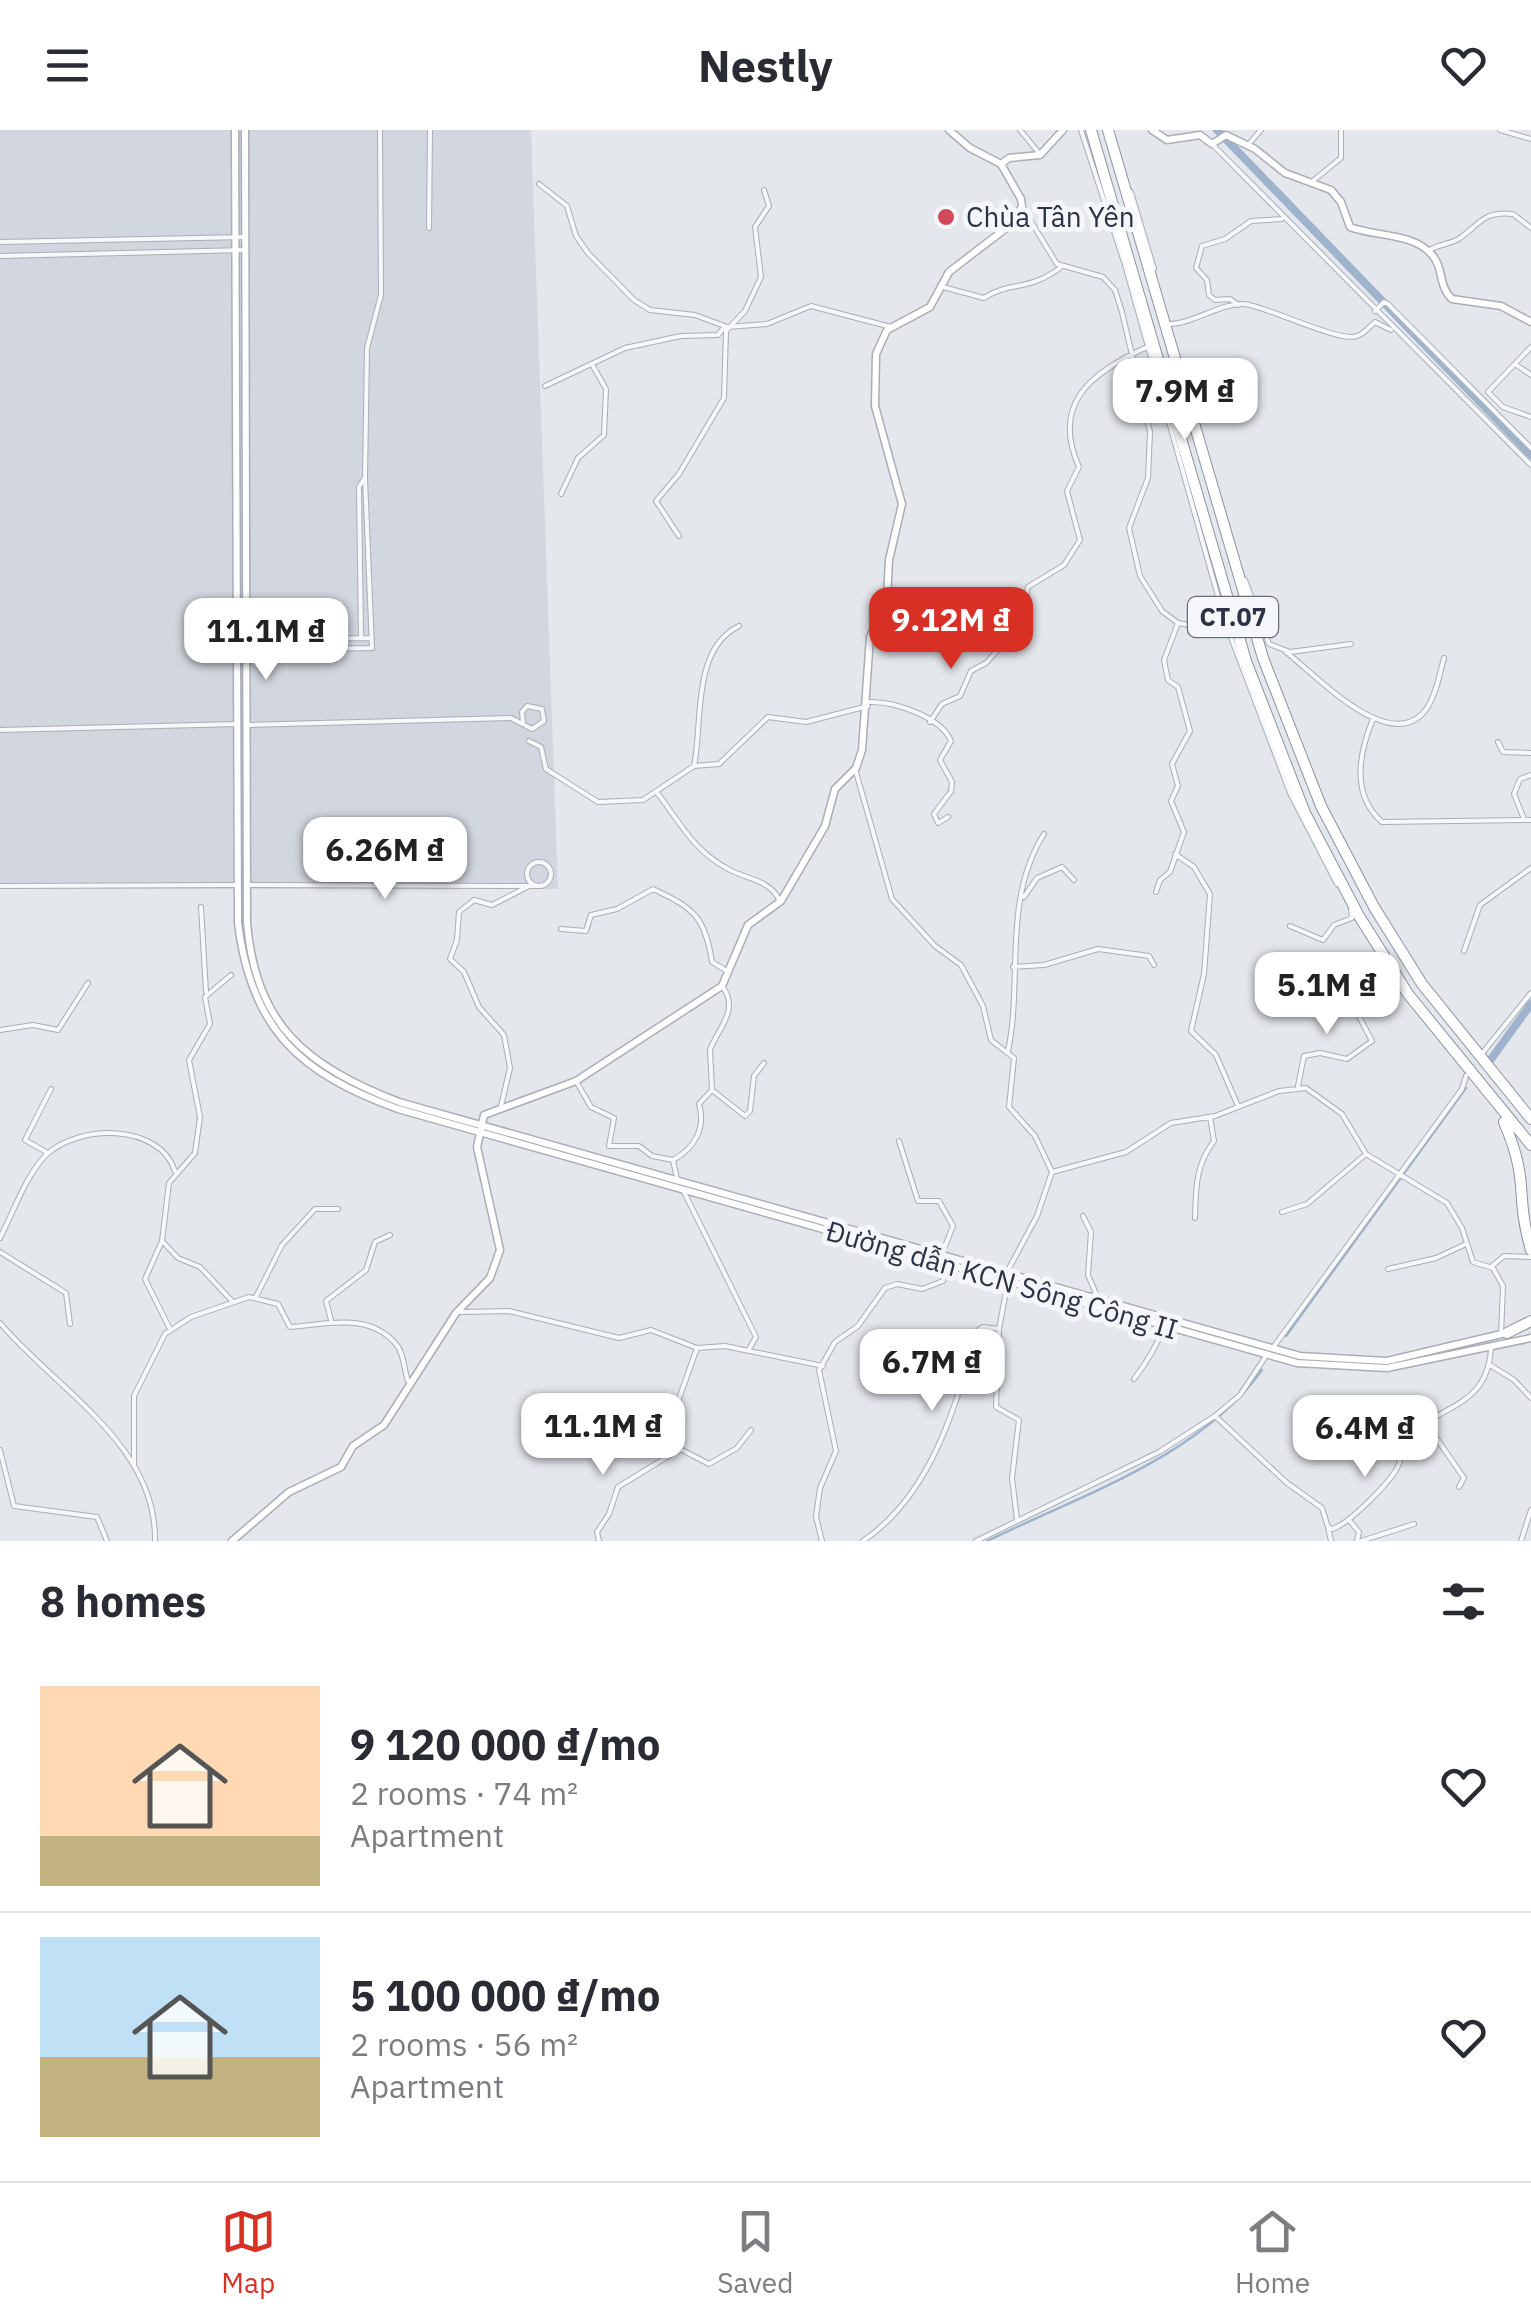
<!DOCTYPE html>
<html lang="en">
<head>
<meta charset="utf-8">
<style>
  body { margin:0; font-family:"IBM Plex Sans",sans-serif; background:#f7f7f7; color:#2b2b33; height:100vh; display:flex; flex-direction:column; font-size:38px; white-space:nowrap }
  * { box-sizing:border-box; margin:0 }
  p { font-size:32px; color:#7c7c81 }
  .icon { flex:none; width:55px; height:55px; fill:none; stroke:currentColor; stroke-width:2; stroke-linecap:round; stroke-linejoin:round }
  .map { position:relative; height:1411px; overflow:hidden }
  .panel { display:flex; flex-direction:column; background:#fff; flex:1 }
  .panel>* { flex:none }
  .price { position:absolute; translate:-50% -85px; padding:0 22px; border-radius:20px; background:#fff; color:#222; font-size:32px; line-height:65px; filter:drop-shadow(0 2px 5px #0008) }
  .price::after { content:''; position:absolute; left:50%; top:60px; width:30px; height:22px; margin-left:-15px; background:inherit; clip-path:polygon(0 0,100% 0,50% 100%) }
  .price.active { background:#d93025; color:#fff }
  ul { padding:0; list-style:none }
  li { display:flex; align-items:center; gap:30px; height:250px; padding:0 40px }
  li+li { border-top:2px solid #e1e1e2 }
  li span { display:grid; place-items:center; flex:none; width:280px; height:200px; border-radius:0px; color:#555 }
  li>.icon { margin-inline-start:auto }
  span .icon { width:120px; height:120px; fill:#fffc; stroke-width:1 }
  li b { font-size:42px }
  h2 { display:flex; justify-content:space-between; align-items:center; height:120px; padding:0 40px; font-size:42px }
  header { display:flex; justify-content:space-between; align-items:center; height:130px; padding:0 40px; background:#fff; font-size:45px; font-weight:700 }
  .tab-bar { display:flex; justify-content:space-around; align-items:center; height:140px; border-top:2px solid #e1e1e2; background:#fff; font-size:28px; color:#7c7c81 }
  .tab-bar a { display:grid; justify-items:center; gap:5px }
  .tab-bar .active { color:#d93025 }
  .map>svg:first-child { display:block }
  .built { fill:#d2d6de }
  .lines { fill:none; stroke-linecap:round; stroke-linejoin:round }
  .stream { stroke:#9fb4cc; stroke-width:2.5 }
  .river { stroke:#9fb4cc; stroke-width:8 }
  .street-casing { stroke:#a9aeb7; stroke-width:6 }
  .secondary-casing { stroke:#a9aeb7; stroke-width:9 }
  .highway-casing { stroke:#8b94a3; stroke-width:12 }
  .street { stroke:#f7f8fa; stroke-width:4 }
  .secondary { stroke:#fff; stroke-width:6 }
  .highway { stroke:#fff; stroke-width:10 }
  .poi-dot { fill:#d1495b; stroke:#f4f6f9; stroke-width:4 }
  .labels { text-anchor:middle; stroke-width:10; stroke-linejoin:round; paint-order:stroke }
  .shield { fill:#f4f6f9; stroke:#676e7b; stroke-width:2.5 }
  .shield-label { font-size:25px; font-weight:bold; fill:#2b3445 }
  .poi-label { font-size:28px; fill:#2b3445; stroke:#f4f6f9; text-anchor:start }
  .street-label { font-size:28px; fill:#2b3445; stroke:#f4f6f9 }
</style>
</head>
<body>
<header><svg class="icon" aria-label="menu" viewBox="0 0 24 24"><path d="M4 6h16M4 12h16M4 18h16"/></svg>Nestly<svg class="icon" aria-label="heart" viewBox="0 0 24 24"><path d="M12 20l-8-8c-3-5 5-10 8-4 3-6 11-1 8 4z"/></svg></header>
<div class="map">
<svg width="1531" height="1411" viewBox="0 0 1531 1411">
  <rect width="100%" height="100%" fill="#e4e7ec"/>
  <!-- built -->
  <path class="built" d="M 0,0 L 531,0 L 558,759 L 0,759 Z"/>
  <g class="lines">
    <!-- stream -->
    <path class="stream" d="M 1286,1206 L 1466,958
      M 987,1411 C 1082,1365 1199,1327 1262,1240"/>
    <!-- river -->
    <path class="river" d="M 1217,0 L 1531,325
      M 1489,932 L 1531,874"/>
    <!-- street casing -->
    <g class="street-casing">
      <path id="street" d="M 1020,0 L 1039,23
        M 1081,0 L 1125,135 L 1226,495 L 1234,503
        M 1500,0 L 1531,9
        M 1212,14 L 1531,335
        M 1248,15 L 1261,0
        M 1314,50 L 1341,28 L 1341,0
        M 539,54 L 567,76 L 576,106 L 588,123 L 634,170 L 650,180 L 695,185 L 727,197 L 767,194 L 811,176 L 891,197
        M 1131,62 L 1154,139
        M 1022,77 L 1057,134 L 1103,147 L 1115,160 L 1122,182 L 1150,302 L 1148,348 L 1129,398 L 1140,446 L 1162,481 L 1178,493 L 1200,497 L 1225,491
        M 429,98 L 430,0
        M 0,112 L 246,107
        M 1428,121 C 1438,114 1452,114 1460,108 C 1481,93 1483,81 1513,84 L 1531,98
        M 0,126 L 245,120
        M 943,157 L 984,168 C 1009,151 1029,162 1061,137
        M 1238,175 L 1230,169 L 1215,170 L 1209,165 L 1207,150 L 1196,138 L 1202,116 L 1225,109 L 1251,91 L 1282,89
        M 1375,181 L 1384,172 L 1388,174 L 1531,318
        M 1168,194 C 1194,194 1219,173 1244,174 C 1267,176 1339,213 1357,206 C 1364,204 1369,197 1375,192 L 1391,200
        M 1531,217 L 1488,262 L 1503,277 L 1531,287
        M 1515,234 L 1531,245
        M 545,256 L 625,218 L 681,206 L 718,205 L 725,196
        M 561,364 L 578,328 L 604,305 L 606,259 L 593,236
        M 679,406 L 656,371 L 679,344 L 724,268 L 726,201 L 745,181 L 761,147 L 755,97 L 769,76 L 764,60
        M 1245,450 L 1269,514 L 1290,522 L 1351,514
        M 887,469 L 905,491 L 922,494 L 947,488 C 966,495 996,519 1017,511 L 1028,457 L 1064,435 L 1080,410 L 1067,361 L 1079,337 C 1050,272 1093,242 1147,217
        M 1229,502 L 1290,663 L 1337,754
        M 361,508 L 359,357 L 364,349
        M 248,509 L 371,508
        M 248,520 L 372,518 L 365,348 L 367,218 L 381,165 L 380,0
        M 1286,522 C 1314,543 1392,629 1427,578 C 1436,565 1440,543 1444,528
        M 869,572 C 894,571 941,587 951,611 L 940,630 L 952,652 L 951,662
        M 1373,589 C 1359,623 1351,665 1382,692 L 1531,690
        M 930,592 L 942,574 L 960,566 L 971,541 L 986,533 L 1004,513
        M 248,595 L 511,588 L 532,599 L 544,591 L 542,579 L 527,576 L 522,582 L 523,593
        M 0,600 L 238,594
        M 529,611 L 541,617 L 546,639 L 598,672 L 643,670 L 694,636 L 719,634 L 768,587 L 806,592 L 868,576
        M 1498,612 L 1503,622 L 1531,623
        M 694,636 C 703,594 691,519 739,496
        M 856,642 L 892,769 L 935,816 L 961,835 L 983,876 L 991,910 L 1014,928 L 1009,977 L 1035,1006 L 1052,1042 L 1037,1086 L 1007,1142
        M 658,664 C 682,695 692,719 728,739 C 748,750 769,749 780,771
        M 948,687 L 938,693 L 934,684 L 949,664
        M 1524,689 L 1514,664 L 1520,649 L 1531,645
        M 1175,724 L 1194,737 L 1210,764 L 1204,844 L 1191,901 L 1216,925 L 1238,976
        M527 744a12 12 0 1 1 24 0a12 12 0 1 1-24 0Z
        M 247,755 L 542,756
        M 0,756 L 235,755
        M 1156,762 L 1160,750 L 1170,742 L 1184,702 L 1171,671 L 1178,656 L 1172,634 L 1190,601 L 1178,557 L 1168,550 L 1164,530 L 1178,493
        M 1024,767 L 1037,748 L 1062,737 L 1074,750
        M 201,777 L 206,862
        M 1290,796 L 1323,810 L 1334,795 L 1352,788 L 1351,780
        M 561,799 L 586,801 L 591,785 L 617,779 L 653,759 C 694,778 705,787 712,832 L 727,841
        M 1464,821 L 1480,775 L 1531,738
        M 1013,837 L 1044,835 L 1098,819 L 1149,826 L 1154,835
        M 0,900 L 33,895 L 58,900 L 88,853
        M 1008,921 C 1023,851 1002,770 1044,704
        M 1480,926 L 1531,863
        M 576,951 L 591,977 L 614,988 L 609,1016 L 639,1016 L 652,1026 L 673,1030
        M 1298,956 L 1304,926 L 1320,923 L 1347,929 L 1372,911 L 1353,875 L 1356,858 L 1352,849
        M 712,960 L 745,986 L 750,981 L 754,946 L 764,933
        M 501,976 L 510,938 L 504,905 L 479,877 L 464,842 L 450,829 L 457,810 L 459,782 L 474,770 L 492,775 L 529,756
        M 899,1011 L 918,1071 L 939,1071 L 953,1096 L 942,1124
        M 48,1023 L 25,1010 L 51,959
        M 1052,1042 L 1126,1022 L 1171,993 L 1215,986 L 1279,961 L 1306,958 L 1342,984 L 1366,1024 L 1447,1073 L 1462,1098 L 1473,1132 L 1493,1138 L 1503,1156 L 1501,1205
        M 677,1049 L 673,1030 C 695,1018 706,998 699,974 L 712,960 L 710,920 C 716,901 741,880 722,856
        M 684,1062 L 756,1207 L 748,1221
        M 1282,1082 L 1307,1074 L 1366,1024
        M 1083,1086 L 1091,1102 L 1088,1145 L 1097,1166
        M 1195,1088 C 1196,1059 1195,1036 1214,1011 L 1210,987
        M 0,1108 C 13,1083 26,1045 46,1025 C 79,994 159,993 175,1041
        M 162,1111 L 178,1128 L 200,1137 L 233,1172
        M 0,1122 L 66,1163 L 70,1194
        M 1491,1137 L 1504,1126 L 1531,1127
        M 1388,1139 L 1436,1128 L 1464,1115
        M 1008,1151 L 999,1199 L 996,1277 L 1019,1290 L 1012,1348 L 1017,1390
        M 256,1167 L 282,1115 L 315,1079 L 338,1079
        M 461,1182 L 509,1181 L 619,1208 L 651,1200 L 697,1218 L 725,1216 L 823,1236
        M 331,1190 L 326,1171 L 366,1140 L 375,1112 L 390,1105
        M 0,1193 C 57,1260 157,1315 155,1411
        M 169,1197 L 145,1149 L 162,1111 L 169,1053 L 195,1023 L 200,987 L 189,930 L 210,894 L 205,867 L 231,845
        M 697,1218 L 676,1277 L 680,1319 L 709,1334 L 737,1318 L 751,1300
        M 1272,1219 L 1462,959 L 1466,946
        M 1266,1226 L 1240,1265 L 1215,1286 L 1287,1353 L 1322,1378 L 1328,1397 L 1332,1399 C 1349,1394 1393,1350 1399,1334 C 1403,1324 1402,1313 1410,1305 C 1445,1273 1487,1276 1491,1219
        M 1490,1235 L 1514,1250 L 1531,1268
        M 1134,1249 C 1147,1232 1157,1216 1165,1195
        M 1428,1296 L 1464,1348 L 1459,1357
        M 0,1320 L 14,1376 L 97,1387 L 107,1411
        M 134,1335 L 134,1266 L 165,1204 L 191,1187 L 249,1167 L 278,1174 L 290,1197 C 325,1195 368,1181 396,1214 C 404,1223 404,1240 408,1251
        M 1349,1390 L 1359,1402 L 1357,1411
        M 1328,1397 L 1331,1411
        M 599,1411 L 597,1402 L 609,1384 L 618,1357 L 680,1319
        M 822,1411 L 816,1387 L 820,1358 L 836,1321 L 819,1240 L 835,1212 L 858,1196 L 885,1158 L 897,1154 L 922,1159 L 943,1151 L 947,1135
        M 863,1411 C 931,1365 956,1277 976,1202 L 983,1197 L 999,1199
        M 976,1411 L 1159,1322 L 1215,1286
        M 1361,1411 L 1414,1394
        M 1521,1411 L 1531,1380"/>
    </g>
    <!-- secondary casing -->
    <g class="secondary-casing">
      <path id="secondary" d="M 235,0 L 238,793 C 251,900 301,944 398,979 L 1297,1233 L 1387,1238 L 1531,1208
        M 245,0 L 247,792 C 255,896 307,936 399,972 L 1300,1226 L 1387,1231 L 1510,1202
        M 949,0 L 970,18 L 1001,34
        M 1152,0 L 1167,10 L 1200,5 L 1212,14 L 1226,5 L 1255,19 L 1285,43 L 1331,60 L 1341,72 L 1350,97 C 1375,107 1414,102 1433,126 C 1444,139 1438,156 1452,169 L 1501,176 L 1531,192
        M 232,1411 L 289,1362 L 341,1337 L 353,1316 L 384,1295 L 456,1183 L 490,1148 L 500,1120 L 477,1017 L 484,985 L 576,951 L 722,856 L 748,795 L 781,771 L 825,696 L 835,659 L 856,638 L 862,620 L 870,507 L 887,469 L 889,430 L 902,374 L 875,276 L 876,224 L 887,200 L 930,177 L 949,142 L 1005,99 L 1022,77 L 1021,69 L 1001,34 L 1009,28 L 1040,25 L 1063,0"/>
    </g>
    <!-- highway casing -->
    <g class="highway-casing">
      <path id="highway" d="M 1091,0 L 1246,531 L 1305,683 L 1359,786 L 1408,864 L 1531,1015
        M 1108,0 L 1263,528 L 1321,676 L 1374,777 L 1422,854 L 1531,989
        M 1504,992 C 1531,1056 1514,1062 1531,1120
        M 1507,1203 L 1531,1191"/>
    </g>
    <!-- street -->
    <use href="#street" class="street"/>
    <!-- secondary -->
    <use href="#secondary" class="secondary"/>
    <!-- highway -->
    <use href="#highway" class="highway"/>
  </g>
  <!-- markers -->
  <circle class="poi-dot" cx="946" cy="87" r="10"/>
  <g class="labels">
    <!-- shield labels -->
    <rect class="shield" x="1188" y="467" width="90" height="40" rx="8"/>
    <g class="shield-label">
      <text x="1233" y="496">CT.07</text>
    </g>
    <!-- poi labels -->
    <g class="poi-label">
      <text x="966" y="97">Chùa Tân Yên</text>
    </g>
    <!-- street labels -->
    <g class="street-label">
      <text transform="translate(1002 1150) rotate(16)" y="10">Đường dẫn KCN Sông Công II</text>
    </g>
  </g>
</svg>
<b class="price" style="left:1185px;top:313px">7.9M ₫</b>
<b class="price active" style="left:951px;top:542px">9.12M ₫</b>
<b class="price" style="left:266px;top:553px">11.1M ₫</b>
<b class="price" style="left:385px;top:772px">6.26M ₫</b>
<b class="price" style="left:1327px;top:907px">5.1M ₫</b>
<b class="price" style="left:932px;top:1284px">6.7M ₫</b>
<b class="price" style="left:603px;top:1348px">11.1M ₫</b>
<b class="price" style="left:1365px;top:1350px">6.4M ₫</b>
</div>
<section class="panel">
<h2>8 homes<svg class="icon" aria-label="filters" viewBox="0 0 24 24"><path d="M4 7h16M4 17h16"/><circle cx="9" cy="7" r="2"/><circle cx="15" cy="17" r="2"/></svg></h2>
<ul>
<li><span style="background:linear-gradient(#ffd9b3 75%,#c2b280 0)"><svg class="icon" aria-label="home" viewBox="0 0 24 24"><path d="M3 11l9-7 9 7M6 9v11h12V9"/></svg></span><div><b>9 120 000 ₫/mo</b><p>2 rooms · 74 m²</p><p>Apartment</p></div><svg class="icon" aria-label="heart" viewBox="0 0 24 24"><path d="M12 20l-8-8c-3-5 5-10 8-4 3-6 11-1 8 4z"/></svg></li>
<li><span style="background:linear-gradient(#bfe0f5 60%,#c2b280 0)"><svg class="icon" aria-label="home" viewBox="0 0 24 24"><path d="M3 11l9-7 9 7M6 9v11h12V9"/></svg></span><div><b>5 100 000 ₫/mo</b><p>2 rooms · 56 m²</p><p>Apartment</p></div><svg class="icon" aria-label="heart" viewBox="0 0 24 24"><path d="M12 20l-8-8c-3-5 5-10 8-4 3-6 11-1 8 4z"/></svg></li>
</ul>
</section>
<nav class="tab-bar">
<a class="active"><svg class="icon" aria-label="map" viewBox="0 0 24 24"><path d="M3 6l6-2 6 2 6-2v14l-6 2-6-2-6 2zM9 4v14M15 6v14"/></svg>Map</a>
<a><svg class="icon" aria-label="saved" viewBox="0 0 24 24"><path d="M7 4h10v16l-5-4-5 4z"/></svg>Saved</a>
<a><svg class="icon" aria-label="home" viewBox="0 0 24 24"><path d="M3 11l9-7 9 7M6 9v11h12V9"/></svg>Home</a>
</nav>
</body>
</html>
